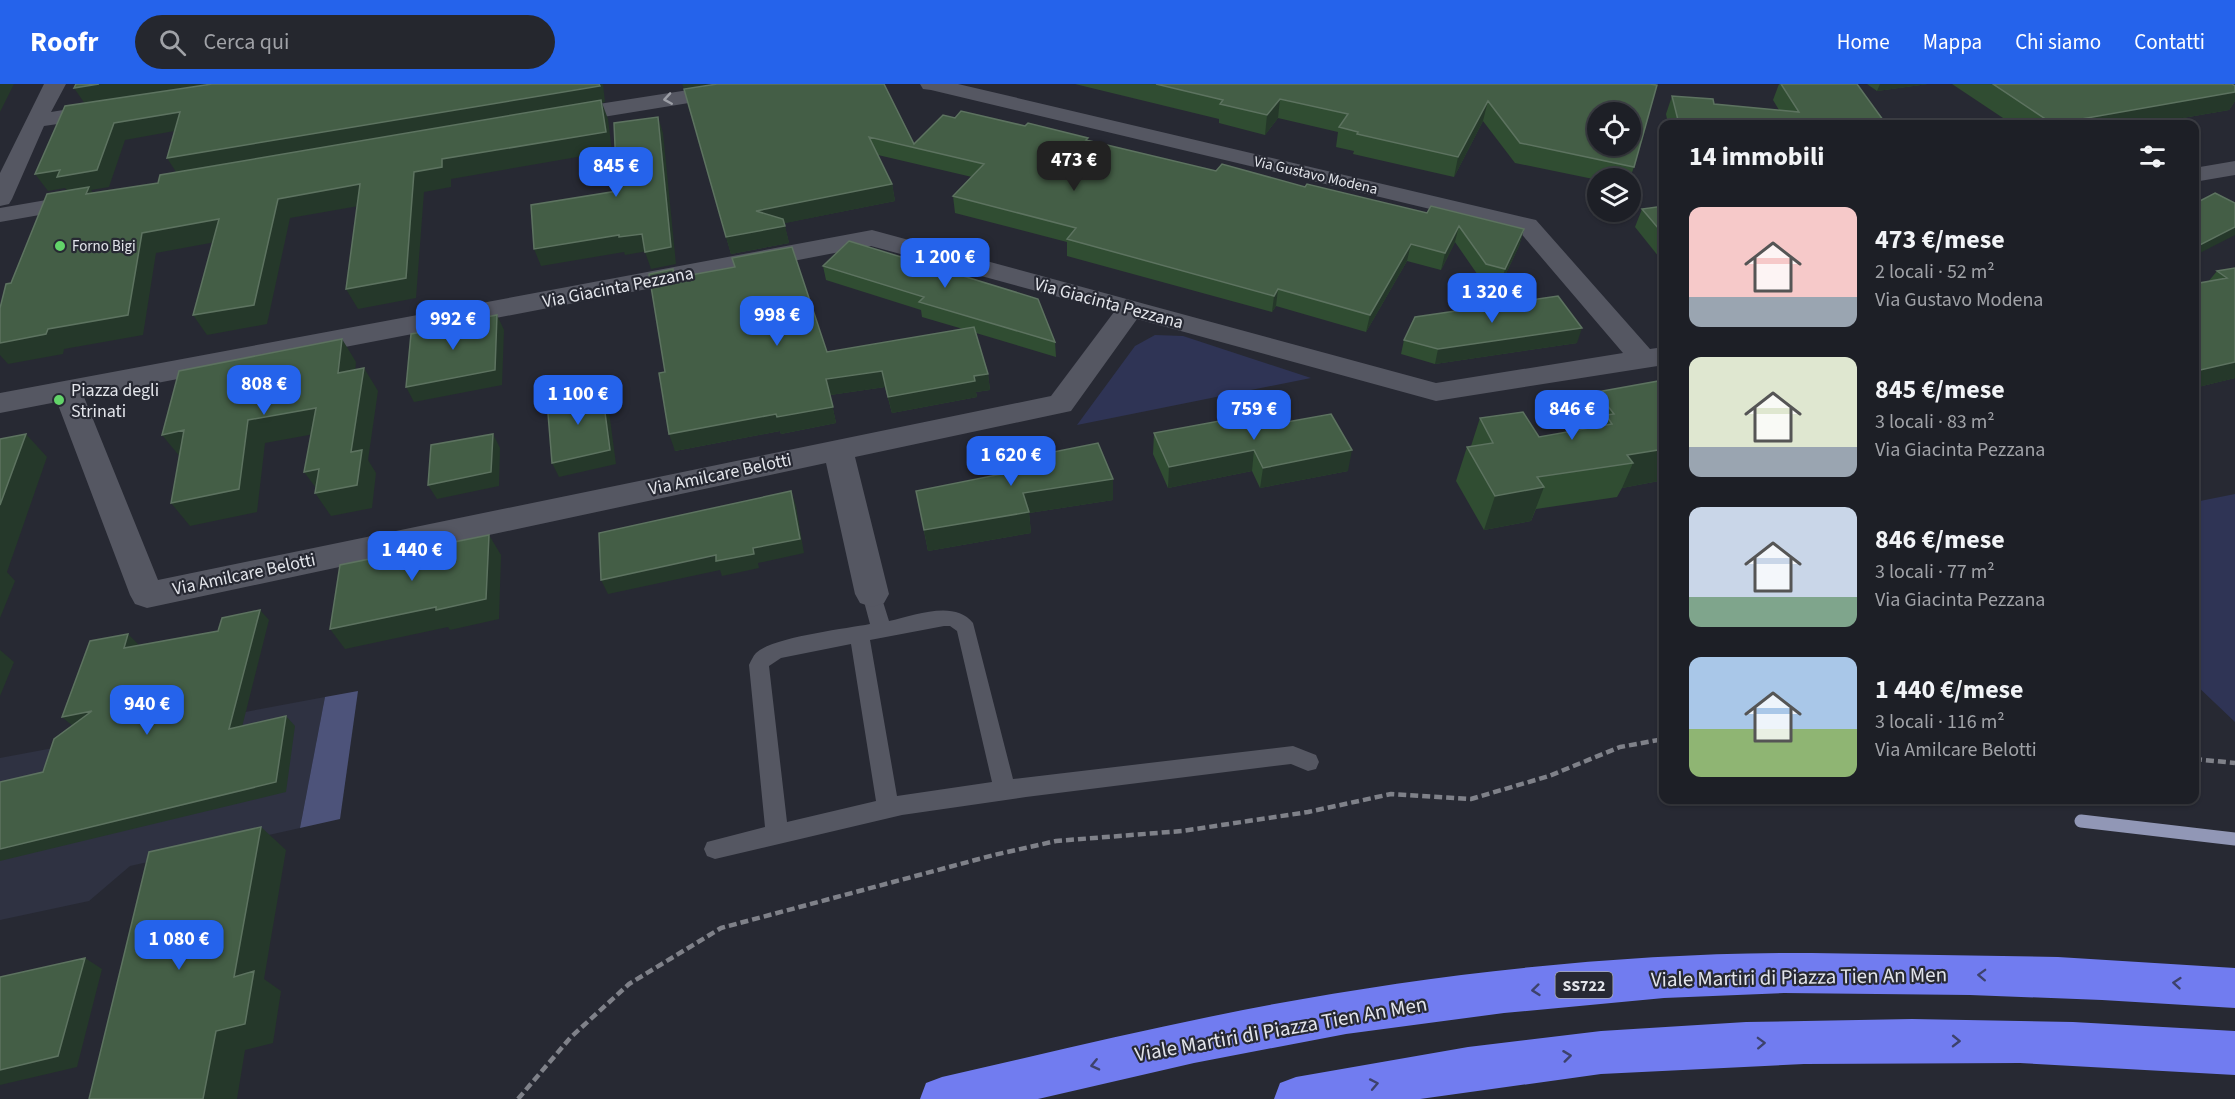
<!DOCTYPE html>
<html lang="it">
<head>
<meta charset="utf-8">
<style>
  body { margin:0; font-family:"Source Sans 3",sans-serif; background:#25272e; color:#f1f3f6; height:100vh; display:flex; flex-direction:column; font-size:22px; white-space:nowrap }
  * { box-sizing:border-box; margin:0 }
  p { font-size:20px; color:#a0a2a7 }
  .icon { flex:none; width:33px; height:33px; fill:none; stroke:currentColor; stroke-width:2; stroke-linecap:round; stroke-linejoin:round }
  .map { position:relative; flex:1; overflow:hidden }
  .sheet { position:absolute; left:1659px; top:36px; width:540px; height:684px; display:flex; flex-direction:column; background:#1d1f26; border-radius:12px; box-shadow:0 2px 4px #0004,0 0 0 2px #3b3d43 }
  .sheet>* { flex:none }
  .controls { position:absolute; left:1587px; top:18px; display:grid; gap:12px }
  .controls a { display:grid; place-items:center; width:54px; height:54px; border-radius:50%; background:#1d1f26; box-shadow:0 2px 4px #0004,0 0 0 2px #3b3d43; font-size:30px }
  .price { position:absolute; translate:-50% -51px; padding:0 14px; border-radius:12px; background:#2563eb; color:#fff; font-size:20px; line-height:39px; filter:drop-shadow(0 2px 3px #0008) }
  .price::after { content:''; position:absolute; left:50%; top:36px; width:18px; height:14px; margin-left:-9px; background:inherit; clip-path:polygon(0 0,100% 0,50% 100%) }
  .price.selected { background:#222; color:#fff }
  ul { padding:0; list-style:none }
  li { display:flex; align-items:center; gap:18px; height:150px; padding:0 30px }
  li span { display:grid; place-items:center; flex:none; width:168px; height:120px; border-radius:12px; color:#555 }
  li>.icon { margin-inline-start:auto }
  span .icon { width:72px; height:72px; fill:#fffc; stroke-width:1 }
  li b { font-size:26px }
  h2 { display:flex; justify-content:space-between; align-items:center; height:72px; padding:0 30px; font-size:26px }
  header { display:flex; align-items:center; gap:36px; box-sizing:border-box; height:84px; padding:0 30px; background:#2563eb; color:#fff }
  header strong { font-size:28px }
  nav { display:flex; gap:33px; margin-inline-start:auto; font-size:21px }
  .search { width:420px; height:54px; background:#25272e; display:flex; align-items:center; gap:15px; box-sizing:border-box; padding:0 21px; border-radius:33px; color:#a0a2a7; font-size:22px }
  .map>svg:first-child { display:block }
  .built { fill:#2f3242 }
  .green { fill:#2f3455 }
  .forest { fill:#4d537a }
  .lines { fill:none; stroke-linecap:round; stroke-linejoin:round }
  .stream { stroke:#9197b6; stroke-width:13 }
  .path { stroke:#7f8189; stroke-width:4.5; stroke-dasharray:8 4; stroke-linecap:butt }
  .lane { fill:#555762; fill-rule:evenodd }
  .street { fill:#555762; fill-rule:evenodd }
  .highway { fill:#717cf0; fill-rule:evenodd }
  .wall { fill:#304d32 }
  .shaded-wall { fill:#25382a }
  .building { fill:#445e46; stroke:#5d7360; stroke-width:1.5; fill-rule:evenodd }
  .oneway { stroke:#9c9ea6 }
  .oneway2 { stroke:#3d426c }
  .poi-dot { fill:#62d469; stroke:#272933; stroke-width:2 }
  .labels { text-anchor:middle; stroke-width:4.5; stroke-linejoin:round; paint-order:stroke }
  .far-street-label { font-size:15px; fill:#e3e5eb; stroke:#272933 }
  .far-poi-label { font-size:15px; fill:#e3e5eb; stroke:#272933; text-anchor:start }
  .shield { fill:#272933; stroke:#abadb4; stroke-width:1.5 }
  .shield-label { font-size:16px; font-weight:bold; fill:#e3e5eb }
  .street-label { font-size:18px; fill:#e3e5eb; stroke:#272933 }
  .poi-label { font-size:18px; fill:#e3e5eb; stroke:#272933; text-anchor:start }
  .near-street-label { font-size:21px; fill:#e3e5eb; stroke:#272933 }
</style>
</head>
<body>
<header>
<strong>Roofr</strong>
<div class="search"><svg class="icon" aria-label="search" viewBox="0 0 24 24"><circle cx="10" cy="10" r="6"/><path d="M15 15l6 6"/></svg>Cerca qui</div>
<nav><a>Home</a><a>Mappa</a><a>Chi siamo</a><a>Contatti</a></nav>
</header>
<div class="map">
<svg width="2235" height="1015" viewBox="0 0 2235 1015">
  <rect width="100%" height="100%" fill="#272933"/>
  <!-- built -->
  <path class="built" d="M 325,613 L 300,744 L 130,782 L 89,817 L 0,836 L 0,674 Z"/>
  <!-- green -->
  <path class="green" d="M 1155,251 L 1183,252 L 1311,294 L 1077,341 L 1135,262 Z
    M 2235,410 L 2235,638 L 2194,599 L 2195,418 Z"/>
  <!-- forest -->
  <path class="forest" d="M 358,607 L 340,735 L 300,744 L 325,613 Z"/>
  <g class="lines">
    <!-- stream -->
    <path class="stream" d="M 2081,737 L 2235,755"/>
    <!-- path -->
    <path class="path" d="M 2194,675 L 2235,679
      M 518,1015 L 571,953 L 629,900 L 721,844 L 994,771 L 1056,757 L 1182,747 L 1308,728 L 1391,710 L 1471,715 L 1549,692 L 1620,663 L 1664,655"/>
    <!-- lane -->
    <path class="lane" d="M 872,503 L 879,505 L 889,537 C 914,532 954,515 973,539 L 1013,695 L 1293,662 L 1316,671 L 1319,678 L 1316,685 L 1308,687 L 1291,680 L 1026,713 L 902,731 L 715,775 L 707,772 L 704,765 L 707,758 L 765,743 L 749,581 C 751,577 753,572 756,569 C 773,553 844,545 870,540 L 862,510 L 865,505 ZM 944,542 L 950,542 L 957,547 L 992,698 L 897,712 L 870,556 ZM 851,560 L 876,717 L 787,738 L 769,582 L 781,574 Z"/>
    <!-- street -->
    <path class="street" d="M 44,0 L 66,0 L 51,28 L 106,19 L 114,21 L 117,26 L 114,31 L 106,33 L 44,42 L 12,115 L 9,120 L 0,122 L 0,89 Z
      M 727,0 L 779,0 L 776,5 L 768,6 L 560,40 L 552,38 L 549,33 L 552,28 L 560,26 Z
      M 920,0 L 958,0 L 1536,136 L 1650,265 L 1664,263 L 1664,281 L 1436,317 L 1137,235 L 1071,327 L 855,373 L 889,510 L 884,519 L 872,523 L 860,519 L 855,510 L 826,379 L 147,524 L 135,520 L 130,511 L 57,318 L 0,329 L 0,309 L 872,146 L 1436,299 L 1623,269 L 1518,146 L 931,6 L 923,5 ZM 871,162 L 1114,228 L 1051,312 L 158,496 L 84,313 Z
      M 2235,77 L 2235,91 L 2194,98 L 2194,84 Z
      M 87,109 L 96,111 L 99,116 L 96,121 L 0,138 L 0,124 Z"/>
    <!-- highway -->
    <path class="highway" d="M 1812,869 L 2058,873 L 2235,884 L 2235,924 L 2102,916 L 1970,911 L 1784,909 L 1664,914 L 1504,929 L 1346,950 L 1194,979 L 1038,1015 L 920,1015 L 926,999 L 942,993 C 1042,970 1142,946 1243,926 C 1427,890 1625,868 1812,869 Z
      M 1912,935 L 2073,938 L 2235,947 L 2235,991 L 2020,979 L 1804,980 L 1601,990 L 1420,1015 L 1274,1015 L 1280,999 L 1296,993 L 1468,963 L 1601,947 L 1746,938 Z"/>
  </g>
  <!-- wall -->
  <path class="wall" d="M 1075,0 L 1650,0 L 1634,83 L 1630,94 L 1598,94 L 1598,96 L 1515,79 L 1483,37 L 1454,93 L 1353,70 L 1354,67 L 1336,63 L 1338,48 L 1278,34 L 1265,51 L 1219,39 L 1219,35 Z
    M 1779,0 L 1857,0 L 1886,40 L 1668,40 L 1666,30 L 1672,12 L 1714,20 L 1779,26 L 1773,16 Z
    M 1867,0 L 1928,0 L 1877,7 Z
    M 1952,0 L 2232,0 L 2235,2 L 2235,17 L 2229,26 L 2148,40 L 2012,40 Z
    M 684,5 L 914,60 L 955,34 L 1025,42 L 1088,54 L 1088,57 L 1216,87 L 1305,103 L 1427,129 L 1524,145 L 1519,162 L 1500,202 L 1482,197 L 1455,158 L 1441,186 L 1407,177 L 1366,248 L 1276,222 L 1272,228 L 1067,172 L 1067,158 L 955,129 L 953,112 L 972,93 L 878,71 L 892,100 L 895,117 L 784,139 L 789,159 L 731,170 Z
    M 1664,122 L 1664,172 L 1659,173 L 1635,143 L 1642,125 Z
    M 849,157 L 1055,258 L 1056,273 L 976,249 L 988,290 L 990,306 L 976,308 L 977,313 L 892,329 L 885,303 L 830,311 L 836,339 L 781,350 L 780,347 L 675,367 L 665,288 L 673,185 L 676,194 L 827,268 L 963,245 L 922,233 L 921,226 L 826,196 L 823,182 Z
    M 2235,184 L 2235,294 L 2194,304 L 2194,200 L 2208,198 L 2217,187 Z
    M 1404,256 L 1577,259 L 1435,280 L 1401,270 Z
    M 1597,308 L 1664,396 L 1622,404 L 1617,413 L 1536,425 L 1531,437 L 1484,446 L 1456,397 L 1467,363 L 1471,362 L 1480,334 L 1539,353 L 1585,345 L 1584,342 Z
    M 1247,345 L 1348,387 L 1260,404 L 1252,387 L 1168,404 L 1153,370 L 1154,349 Z
    M 1008,377 L 1113,395 L 1113,416 L 1029,429 L 1031,449 L 928,467 L 916,407 L 1009,389 Z"/>
  <!-- shaded-wall -->
  <path class="shaded-wall" d="M 0,0 L 14,0 L 0,28 Z
    M 99,0 L 217,0 L 85,20 L 74,4 Z
    M 599,0 L 603,0 L 605,18 L 602,19 L 608,35 L 612,67 L 451,95 L 451,103 L 424,108 L 416,214 L 358,225 L 346,205 L 414,88 L 442,75 L 178,91 L 167,74 Z
    M 682,0 L 713,0 L 684,5 Z
    M 1880,0 L 1928,0 L 1877,7 Z
    M 2235,8 L 2235,17 L 2229,26 L 2148,40 L 2052,40 Z
    M 1280,15 L 1278,34 L 1265,51 L 1267,31 Z
    M 1488,17 L 1483,37 L 1454,93 L 1458,73 Z
    M 180,28 L 191,44 L 125,56 L 109,103 L 91,106 L 103,122 L 70,110 L 65,104 L 48,107 L 35,90 L 114,39 Z
    M 658,33 L 663,49 L 676,180 L 651,185 L 645,168 Z
    M 360,100 L 370,120 L 290,134 L 267,240 L 207,251 L 193,231 L 278,115 Z
    M 892,100 L 895,117 L 761,144 L 756,127 Z
    M 219,135 L 232,155 L 156,169 L 143,251 L 64,265 L 63,270 L 8,280 L 0,271 L 0,259 L 48,245 L 142,149 Z
    M 785,142 L 789,159 L 731,170 L 726,153 Z
    M 1459,142 L 1455,158 L 1441,186 L 1445,169 Z
    M 2235,143 L 2235,151 L 2194,172 L 2194,165 L 2196,163 Z
    M 1524,145 L 1519,162 L 1500,202 L 1505,185 Z
    M 642,150 L 648,167 L 625,171 L 624,168 L 541,182 L 534,165 L 619,151 Z
    M 1411,160 L 1407,177 L 1366,248 L 1370,231 Z
    M 1664,161 L 1664,172 L 1659,173 Z
    M 1278,205 L 1276,222 L 1272,228 L 1274,212 Z
    M 497,231 L 504,246 L 502,301 L 414,318 L 406,303 Z
    M 1582,244 L 1577,259 L 1435,280 L 1438,265 Z
    M 342,255 L 356,278 L 353,312 L 338,289 Z
    M 2235,278 L 2235,294 L 2194,304 L 2194,289 L 2196,287 Z
    M 364,284 L 378,307 L 368,376 L 376,389 L 372,424 L 331,432 L 315,409 L 319,408 L 304,388 L 319,385 L 351,368 Z
    M 882,287 L 885,303 L 830,311 L 836,339 L 781,350 L 780,347 L 675,367 L 669,350 L 826,295 Z
    M 988,290 L 990,306 L 976,308 L 977,313 L 892,329 L 888,313 L 974,292 Z
    M 602,306 L 608,320 L 616,380 L 559,393 L 552,379 Z
    M 316,324 L 331,347 L 265,359 L 257,428 L 190,442 L 171,419 L 248,336 Z
    M 184,346 L 181,374 L 162,351 Z
    M 26,350 L 47,373 L 7,488 L 15,497 L 0,534 L 0,421 Z
    M 493,350 L 500,364 L 499,402 L 437,415 L 428,401 Z
    M 1664,365 L 1664,396 L 1622,404 L 1633,379 L 1627,371 Z
    M 1254,366 L 1252,387 L 1168,404 L 1169,383 Z
    M 1352,366 L 1348,387 L 1260,404 L 1263,384 Z
    M 1113,395 L 1113,416 L 1029,429 L 1031,449 L 928,467 L 924,446 L 1023,409 Z
    M 1544,403 L 1531,437 L 1484,446 L 1495,412 Z
    M 791,407 L 796,422 L 804,469 L 758,479 L 759,484 L 722,492 L 720,486 L 608,510 L 601,496 L 753,464 Z
    M 489,451 L 501,471 L 499,535 L 450,546 L 448,543 L 345,565 L 330,545 Z
    M 260,526 L 269,536 L 239,655 L 229,645 Z
    M 128,550 L 138,560 L 135,574 L 124,564 Z
    M 0,566 L 14,578 L 0,612 Z
    M 92,627 L 74,643 L 62,633 Z
    M 286,632 L 295,642 L 286,708 L 0,777 L 0,765 Z
    M 261,743 L 286,766 L 264,895 L 281,907 L 273,959 L 245,966 L 237,1015 L 203,1015 L 216,947 L 234,893 Z
    M 85,874 L 102,885 L 77,983 L 0,1001 L 0,986 Z"/>
  <!-- building -->
  <path class="building" d="M 76,0 L 99,0 L 74,4 Z
    M 212,0 L 599,0 L 600,2 L 167,74 L 180,28 L 114,39 L 97,86 L 57,93 L 60,86 L 35,90 L 65,22 Z
    M 717,0 L 884,0 L 914,60 L 943,31 L 955,34 L 961,27 L 1025,42 L 1028,39 L 1088,54 L 1086,56 L 1216,87 L 1222,80 L 1305,103 L 1307,100 L 1427,129 L 1431,122 L 1524,145 L 1505,185 L 1486,180 L 1459,142 L 1445,169 L 1411,160 L 1370,231 L 1278,205 L 1274,212 L 1067,155 L 1076,144 L 953,112 L 984,80 L 869,53 L 892,100 L 756,127 L 783,135 L 785,142 L 726,153 L 684,5 Z
    M 1156,0 L 1650,0 L 1657,1 L 1634,83 L 1520,59 L 1488,17 L 1458,73 L 1357,50 L 1358,48 L 1339,43 L 1348,30 L 1280,15 L 1267,31 L 1220,20 L 1223,16 ZM 1598,28 L 1630,28 L 1630,62 L 1598,62 Z
    M 1781,0 L 1857,0 L 1886,40 L 1679,40 L 1672,12 L 1713,15 L 1714,20 L 1799,28 Z
    M 1993,0 L 2232,0 L 2235,2 L 2235,8 L 2053,40 Z
    M 601,16 L 606,48 L 442,75 L 442,83 L 414,88 L 406,194 L 346,205 L 360,100 L 278,115 L 254,221 L 193,231 L 219,135 L 142,149 L 128,231 L 48,245 L 46,250 L 0,259 L 0,224 L 6,200 L 11,199 L 47,110 L 89,103 L 86,110 L 158,99 L 160,91 Z
    M 658,33 L 671,163 L 645,168 L 642,150 L 619,153 L 619,151 L 534,165 L 531,121 L 617,107 L 614,39 Z
    M 2215,109 L 2235,119 L 2235,143 L 2196,163 L 2194,162 L 2194,120 Z
    M 1664,122 L 1664,151 L 1642,125 Z
    M 849,157 L 1038,215 L 1055,258 L 919,218 L 924,213 L 823,182 Z
    M 792,163 L 827,268 L 974,243 L 988,290 L 974,292 L 975,297 L 888,313 L 882,287 L 826,295 L 833,323 L 777,333 L 776,330 L 669,350 L 659,289 L 665,288 L 649,190 L 673,185 L 674,194 L 735,183 L 732,174 Z
    M 2235,184 L 2235,278 L 2196,287 L 2194,286 L 2194,200 L 2227,194 L 2217,187 Z
    M 1558,212 L 1582,244 L 1438,265 L 1404,256 L 1415,233 Z
    M 497,231 L 495,286 L 406,303 L 411,250 L 428,247 L 427,244 Z
    M 342,255 L 338,289 L 364,284 L 351,368 L 362,366 L 357,401 L 315,409 L 319,385 L 304,388 L 316,324 L 248,336 L 239,405 L 171,419 L 184,346 L 162,351 L 179,287 Z
    M 1664,296 L 1664,365 L 1627,371 L 1633,379 L 1537,393 L 1544,403 L 1495,412 L 1467,363 L 1493,359 L 1480,334 L 1523,328 L 1539,353 L 1612,340 L 1606,331 L 1614,330 L 1597,308 Z
    M 602,306 L 610,366 L 552,379 L 547,317 Z
    M 1331,330 L 1352,366 L 1263,384 L 1254,366 L 1169,383 L 1154,349 L 1241,333 L 1247,345 Z
    M 26,350 L 0,421 L 0,355 Z
    M 493,350 L 491,388 L 428,401 L 431,361 Z
    M 1098,359 L 1113,395 L 1023,409 L 1029,428 L 924,446 L 916,407 L 1012,388 L 1008,377 Z
    M 791,407 L 800,455 L 753,464 L 754,470 L 716,477 L 716,471 L 601,496 L 599,449 Z
    M 489,451 L 486,515 L 436,526 L 436,523 L 330,545 L 340,481 Z
    M 260,526 L 229,645 L 286,632 L 276,698 L 0,765 L 0,698 L 43,688 L 54,655 L 92,627 L 62,633 L 90,557 L 128,550 L 124,564 L 218,547 L 222,534 Z
    M 261,743 L 234,893 L 254,887 L 245,940 L 216,947 L 203,1015 L 89,1015 L 149,768 Z
    M 85,874 L 58,972 L 0,986 L 0,893 Z"/>
  <!-- one-way arrows -->
  <defs><path id="oneway-chevron" d="M-2-3.5L2.5 0L-2 3.5" fill="none" stroke-width="1.6" stroke-linecap="round" stroke-linejoin="round" transform="scale(1.5)"/></defs>
  <use class="oneway" href="#oneway-chevron" transform="translate(668 15) rotate(171)"/>
  <g class="oneway2">
    <use href="#oneway-chevron" transform="translate(1982 891) rotate(-178)"/>
    <use href="#oneway-chevron" transform="translate(2177 899) rotate(-175)"/>
    <use href="#oneway-chevron" transform="translate(1536 906) rotate(174)"/>
    <use href="#oneway-chevron" transform="translate(1956 957) rotate(1)"/>
    <use href="#oneway-chevron" transform="translate(1761 959) rotate(-2)"/>
    <use href="#oneway-chevron" transform="translate(1567 972) rotate(-7)"/>
    <use href="#oneway-chevron" transform="translate(1095 981) rotate(167)"/>
    <use href="#oneway-chevron" transform="translate(1374 1000) rotate(-11)"/>
  </g>
  <!-- markers -->
  <g class="poi-dot">
    <circle cx="60" cy="162" r="6"/>
    <circle cx="59" cy="316" r="6"/>
  </g>
  <g class="labels">
    <!-- far-street labels -->
    <g class="far-street-label">
      <text transform="translate(1316 91) rotate(13)" y="5">Via Gustavo Modena</text>
    </g>
    <!-- far-poi labels -->
    <g class="far-poi-label">
      <text x="72" y="167">Forno Bigi</text>
    </g>
    <!-- shield labels -->
    <rect class="shield" x="1555.5" y="888" width="57" height="26" rx="4.5"/>
    <g class="shield-label">
      <text x="1584" y="907">SS722</text>
    </g>
    <!-- street labels -->
    <g class="street-label">
      <text transform="translate(618 203) rotate(-11)" y="6">Via Giacinta Pezzana</text>
      <text transform="translate(1109 219) rotate(15)" y="6">Via Giacinta Pezzana</text>
      <text transform="translate(720 390) rotate(-12)" y="6">Via Amilcare Belotti</text>
      <text transform="translate(244 490) rotate(-12)" y="6">Via Amilcare Belotti</text>
    </g>
    <!-- poi labels -->
    <g class="poi-label">
      <text x="71" y="312">Piazza degli<tspan x="71" dy="21">Strinati</tspan></text>
    </g>
    <!-- near-street labels -->
    <g class="near-street-label">
      <text transform="translate(1799 893) rotate(-1)" y="7">Viale Martiri di Piazza Tien An Men</text>
      <text transform="translate(1281 945) rotate(-10)" y="7">Viale Martiri di Piazza Tien An Men</text>
    </g>
  </g>
</svg>
<div class="controls">
<a><svg class="icon" aria-label="locate" viewBox="0 0 24 24"><circle cx="12" cy="12" r="6"/><path d="M12 2v4M12 18v4M2 12h4M18 12h4"/></svg></a>
<a><svg class="icon" aria-label="layers" viewBox="0 0 24 24"><path d="M12 4l9 5-9 5-9-5zM3 14l9 5 9-5"/></svg></a>
</div>
<b class="price selected" style="left:1074px;top:108px">473 €</b>
<b class="price" style="left:616px;top:114px">845 €</b>
<b class="price" style="left:945px;top:205px">1 200 €</b>
<b class="price" style="left:1492px;top:240px">1 320 €</b>
<b class="price" style="left:777px;top:263px">998 €</b>
<b class="price" style="left:453px;top:267px">992 €</b>
<b class="price" style="left:264px;top:332px">808 €</b>
<b class="price" style="left:578px;top:342px">1 100 €</b>
<b class="price" style="left:1254px;top:357px">759 €</b>
<b class="price" style="left:1572px;top:357px">846 €</b>
<b class="price" style="left:1011px;top:403px">1 620 €</b>
<b class="price" style="left:412px;top:498px">1 440 €</b>
<b class="price" style="left:147px;top:652px">940 €</b>
<b class="price" style="left:179px;top:887px">1 080 €</b>
<section class="sheet">
<h2>14 immobili<svg class="icon" aria-label="filters" viewBox="0 0 24 24"><path d="M4 7h16M4 17h16"/><circle cx="9" cy="7" r="2"/><circle cx="15" cy="17" r="2"/></svg></h2>
<ul>
<li><span style="background:linear-gradient(#f6c9c9 75%,#9aa5b1 0)"><svg class="icon" aria-label="home" viewBox="0 0 24 24"><path d="M3 11l9-7 9 7M6 9v11h12V9"/></svg></span><div><b>473 €/mese</b><p>2 locali · 52 m²</p><p>Via Gustavo Modena</p></div></li>
<li><span style="background:linear-gradient(#dfe7d0 75%,#9aa5b1 0)"><svg class="icon" aria-label="home" viewBox="0 0 24 24"><path d="M3 11l9-7 9 7M6 9v11h12V9"/></svg></span><div><b>845 €/mese</b><p>3 locali · 83 m²</p><p>Via Giacinta Pezzana</p></div></li>
<li><span style="background:linear-gradient(#c9d6e8 75%,#7fa58c 0)"><svg class="icon" aria-label="home" viewBox="0 0 24 24"><path d="M3 11l9-7 9 7M6 9v11h12V9"/></svg></span><div><b>846 €/mese</b><p>3 locali · 77 m²</p><p>Via Giacinta Pezzana</p></div></li>
<li><span style="background:linear-gradient(#a9c7e8 60%,#8fb573 0)"><svg class="icon" aria-label="home" viewBox="0 0 24 24"><path d="M3 11l9-7 9 7M6 9v11h12V9"/></svg></span><div><b>1 440 €/mese</b><p>3 locali · 116 m²</p><p>Via Amilcare Belotti</p></div></li>
</ul>
</section>
</div>
</body>
</html>
